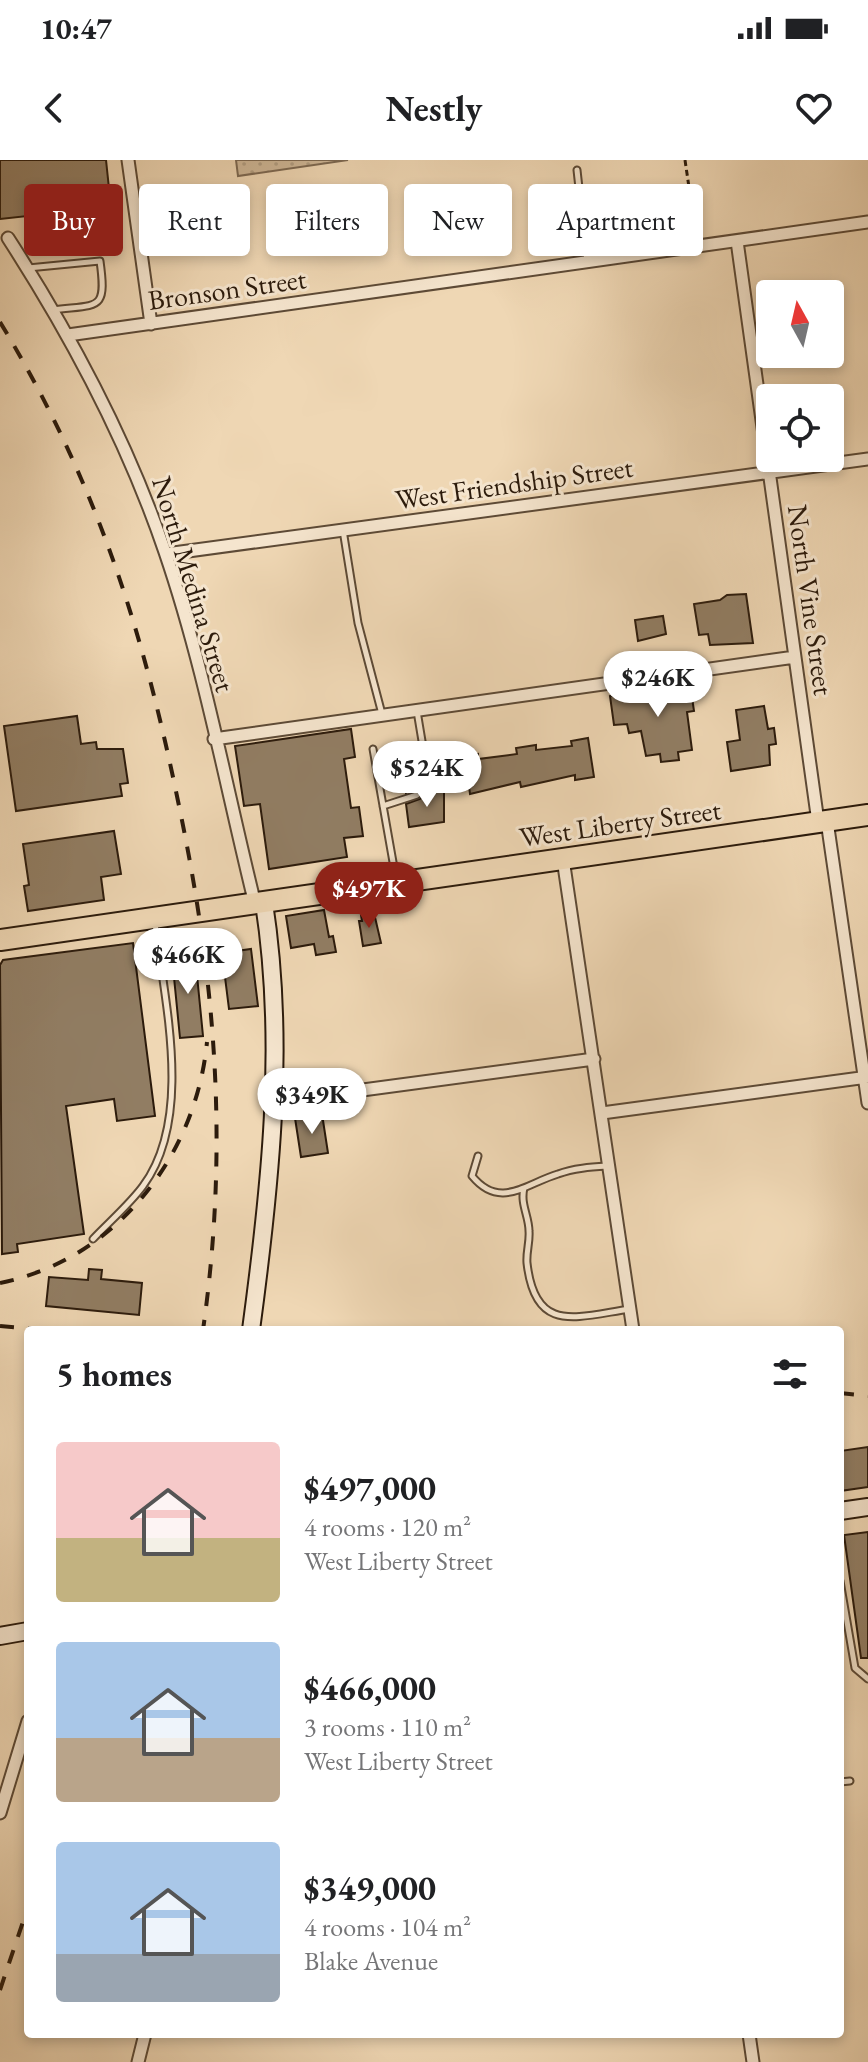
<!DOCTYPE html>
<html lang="en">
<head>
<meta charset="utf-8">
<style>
  body { margin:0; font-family:"EB Garamond",serif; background:#f6f6f6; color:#202124; height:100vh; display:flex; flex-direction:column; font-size:30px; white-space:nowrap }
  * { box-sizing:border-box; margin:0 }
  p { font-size:26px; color:#757577 }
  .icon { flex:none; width:44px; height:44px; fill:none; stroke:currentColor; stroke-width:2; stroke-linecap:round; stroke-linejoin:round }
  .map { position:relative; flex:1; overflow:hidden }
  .panel { position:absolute; left:24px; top:1166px; width:820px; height:712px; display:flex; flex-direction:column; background:#fff; border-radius:8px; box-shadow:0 4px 12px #0003 }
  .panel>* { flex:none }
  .guide { position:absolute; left:24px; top:24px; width:820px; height:72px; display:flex; gap:16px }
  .needle { width:52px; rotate:352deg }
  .tools { position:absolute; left:756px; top:120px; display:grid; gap:16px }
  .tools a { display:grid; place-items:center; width:88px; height:88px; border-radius:8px; background:#fff; box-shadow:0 4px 12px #0003; font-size:40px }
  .price { position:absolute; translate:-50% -68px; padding:0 18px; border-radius:28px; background:#fff; color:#222; font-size:26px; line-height:52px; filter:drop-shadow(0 2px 4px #0008) }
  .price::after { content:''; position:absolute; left:50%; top:48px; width:24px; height:18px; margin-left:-12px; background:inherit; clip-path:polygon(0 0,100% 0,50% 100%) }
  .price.current { background:#8f2418; color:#fff }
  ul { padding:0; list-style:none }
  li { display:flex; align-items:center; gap:24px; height:200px; padding:0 32px }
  li span { display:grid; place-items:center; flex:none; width:224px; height:160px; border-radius:8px; color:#555 }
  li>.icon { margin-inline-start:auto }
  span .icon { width:96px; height:96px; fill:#fffc; stroke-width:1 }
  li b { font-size:34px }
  h2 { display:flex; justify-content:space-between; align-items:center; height:96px; padding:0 32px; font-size:34px }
  .pill { padding:0 28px; border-radius:8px; background:#fff; box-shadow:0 4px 12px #0003; font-size:28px; line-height:72px }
  .pill.current { background:#8f2418; color:#fff }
  .status { display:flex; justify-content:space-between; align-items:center; height:56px; padding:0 40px; background:#fff; direction:ltr }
  .status svg { height:22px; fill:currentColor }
  header { display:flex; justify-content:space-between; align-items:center; height:104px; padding:0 32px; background:#fff; font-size:36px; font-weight:700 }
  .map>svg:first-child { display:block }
  .green { fill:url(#green-dots); stroke:#7d6952; stroke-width:2 }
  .building { fill:#917d63; stroke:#2c1b0c; stroke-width:2 }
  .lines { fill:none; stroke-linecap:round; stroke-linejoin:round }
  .lane-casing { stroke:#5d4a36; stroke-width:9 }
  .street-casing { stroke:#5d4a36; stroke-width:15 }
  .secondary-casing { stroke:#2c1b0c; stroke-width:20 }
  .highway-casing { stroke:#2c1b0c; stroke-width:24 }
  .path { stroke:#2c1b0c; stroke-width:3; stroke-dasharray:6 4; stroke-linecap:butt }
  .lane { stroke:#f5e5ce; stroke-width:5 }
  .street { stroke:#f5e5ce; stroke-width:11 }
  .secondary { stroke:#f5e5ce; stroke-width:16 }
  .highway { stroke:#efd7b4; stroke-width:20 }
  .rail { stroke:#2c1b0c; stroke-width:4; stroke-dasharray:14 14; stroke-linecap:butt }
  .labels { text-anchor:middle; stroke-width:6; stroke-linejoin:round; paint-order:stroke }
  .street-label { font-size:28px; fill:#2c1b0c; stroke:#f5e5ce }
</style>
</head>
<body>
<div class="status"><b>10:47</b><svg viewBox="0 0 49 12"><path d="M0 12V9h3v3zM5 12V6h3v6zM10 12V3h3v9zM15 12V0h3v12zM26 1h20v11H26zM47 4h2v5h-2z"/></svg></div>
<header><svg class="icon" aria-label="back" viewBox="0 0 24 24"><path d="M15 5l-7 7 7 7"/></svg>Nestly<svg class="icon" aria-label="heart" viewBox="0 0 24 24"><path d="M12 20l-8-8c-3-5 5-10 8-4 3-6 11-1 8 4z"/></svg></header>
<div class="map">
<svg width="868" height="1902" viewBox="0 0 868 1902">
  <defs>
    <pattern id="green-dots" width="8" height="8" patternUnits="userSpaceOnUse" patternTransform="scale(2)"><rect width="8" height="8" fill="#ceb797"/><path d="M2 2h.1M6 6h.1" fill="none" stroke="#b19d81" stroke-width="1.8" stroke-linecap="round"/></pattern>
  </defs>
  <rect width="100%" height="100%" fill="#efd7b4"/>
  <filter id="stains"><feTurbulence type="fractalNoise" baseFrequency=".0025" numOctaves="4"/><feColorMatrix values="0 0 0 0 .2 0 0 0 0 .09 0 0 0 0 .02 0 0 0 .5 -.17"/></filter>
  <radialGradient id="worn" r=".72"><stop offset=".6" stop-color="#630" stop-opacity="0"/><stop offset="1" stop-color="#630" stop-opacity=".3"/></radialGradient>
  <!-- green -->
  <path class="green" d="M 236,0 L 348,0 L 238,16 Z"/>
  <!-- building -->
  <path class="building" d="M 0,0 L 106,0 L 110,38 L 60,43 L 64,81 L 30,85 L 27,56 L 0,59 Z
    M 746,434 L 753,483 L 710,485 L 708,474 L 699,475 L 694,444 L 720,440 L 727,435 Z
    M 663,456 L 666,474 L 638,481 L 635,460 Z
    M 690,524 L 694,551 L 687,552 L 692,590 L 678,592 L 679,600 L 661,602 L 660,594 L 646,596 L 641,571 L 629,573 L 627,564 L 614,565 L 610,536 Z
    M 764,546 L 768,569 L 774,568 L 776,584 L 769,585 L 770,605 L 731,611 L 727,582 L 740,580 L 736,550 Z
    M 77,556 L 81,584 L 96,582 L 97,589 L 123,589 L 128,623 L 120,624 L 122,636 L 16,651 L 4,566 Z
    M 351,569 L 355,597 L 344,599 L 351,648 L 359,647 L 363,676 L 344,678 L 347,697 L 269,709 L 260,644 L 244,646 L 235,586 Z
    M 588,578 L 594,617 L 575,620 L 575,615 L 521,627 L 520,622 L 470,634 L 465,596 L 478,594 L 478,599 L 517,594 L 516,588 L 536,585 L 536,590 L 572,586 L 571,581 Z
    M 418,600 L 421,623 L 406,633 L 402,602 Z
    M 444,626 L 444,662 L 409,667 L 406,644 L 420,639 L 432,628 Z
    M 114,671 L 121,714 L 101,717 L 104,740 L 28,751 L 24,726 L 29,725 L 23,684 Z
    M 324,750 L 329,777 L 333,776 L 336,792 L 316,795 L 314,784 L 291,788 L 286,756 Z
    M 374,753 L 381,783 L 363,786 L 359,761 L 362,761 L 361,755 Z
    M 133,783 L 155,956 L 117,961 L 114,939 L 66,946 L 84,1074 L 17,1084 L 18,1092 L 2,1094 L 0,805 L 3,800 Z
    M 251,789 L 258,846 L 229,849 L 222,793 Z
    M 195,795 L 203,876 L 180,878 L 172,797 Z
    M 322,954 L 328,993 L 301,997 L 295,958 Z
    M 89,1109 L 102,1110 L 101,1119 L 142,1123 L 139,1155 L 46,1146 L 49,1117 L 88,1120 Z
    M 868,1287 L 868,1327 L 840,1331 L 840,1291 Z
    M 868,1372 L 868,1498 L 861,1498 L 844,1375 Z"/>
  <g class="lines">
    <!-- lane casing -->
    <g class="lane-casing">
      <path id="lane" d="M 577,10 L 587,101
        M 28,108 L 100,101 C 107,152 99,144 53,150
        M 343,370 L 358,463 L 382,554
        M 373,589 L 396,719
        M 383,646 L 417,635 L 429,623 L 417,551
        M 478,996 L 472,1016 C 500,1050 525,1024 558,1014 C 574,1008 592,1007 608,1006
        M 524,1028 C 520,1044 529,1056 529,1071 C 530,1082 526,1092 527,1103 C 535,1174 575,1157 630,1149
        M 93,1079 C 109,1062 129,1045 143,1026 C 194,957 164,840 155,763
        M 840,1421 L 855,1508 L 868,1519
        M 840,1622 L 850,1621"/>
    </g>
    <!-- street casing -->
    <g class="street-casing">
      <path id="street" d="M 128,0 L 151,164
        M 8,78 C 72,177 127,280 165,392 C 204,506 226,627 255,744
        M 737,81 L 818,662
        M 68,175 L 868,62
        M 166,394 L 868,299
        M 214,579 L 795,497
        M 827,661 L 868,943
        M 563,699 L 633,1170
        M 273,942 L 594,899
        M 602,953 L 868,917
        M 0,1653 L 28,1561
        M 749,1874 L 753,1902
        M 138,1902 L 145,1874"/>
    </g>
    <!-- secondary casing -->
    <g class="secondary-casing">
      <path id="secondary" d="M 251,1170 C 270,1029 286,884 264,743
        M 840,1351 L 868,1347
        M 0,1476 L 28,1471"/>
    </g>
    <!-- highway casing -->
    <g class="highway-casing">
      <path id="highway" d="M 0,780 L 868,655"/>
    </g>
    <!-- path -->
    <path class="path" d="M 685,0 L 696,75"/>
    <!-- lane -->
    <use href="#lane" class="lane"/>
    <!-- street -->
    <use href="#street" class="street"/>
    <!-- secondary -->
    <use href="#secondary" class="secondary"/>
    <!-- highway -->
    <use href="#highway" class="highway"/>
    <!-- rail -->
    <path class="rail" d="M 0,162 C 94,317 142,465 178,641 C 216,821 229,987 203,1170
      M 0,1123 C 115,1100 196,997 207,882
      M 0,1166 L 46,1170
      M 840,1233 L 868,1236
      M 0,1830 L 28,1747"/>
  </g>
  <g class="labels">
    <!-- street labels -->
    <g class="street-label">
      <text transform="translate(227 129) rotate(-8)" y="10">Bronson Street</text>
      <text transform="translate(514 323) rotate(-8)" y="10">West Friendship Street</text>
      <text transform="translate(194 424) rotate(73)" y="10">North Medina Street</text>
      <text transform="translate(811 440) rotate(82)" y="10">North Vine Street</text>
      <text transform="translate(620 663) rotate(-8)" y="10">West Liberty Street</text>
    </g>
  </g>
  <rect width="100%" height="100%" filter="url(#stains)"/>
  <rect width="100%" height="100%" fill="url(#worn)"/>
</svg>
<div class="tools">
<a><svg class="needle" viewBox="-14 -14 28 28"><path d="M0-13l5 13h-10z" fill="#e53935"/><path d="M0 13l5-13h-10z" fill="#757577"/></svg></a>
<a><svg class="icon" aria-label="locate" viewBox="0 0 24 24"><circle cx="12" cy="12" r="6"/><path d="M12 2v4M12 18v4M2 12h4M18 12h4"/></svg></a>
</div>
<b class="price" style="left:658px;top:559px">$246K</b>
<b class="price" style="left:427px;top:649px">$524K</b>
<b class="price current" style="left:369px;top:770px">$497K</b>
<b class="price" style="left:188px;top:836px">$466K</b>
<b class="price" style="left:312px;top:976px">$349K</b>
<div class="guide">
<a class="pill current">Buy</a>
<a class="pill">Rent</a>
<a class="pill">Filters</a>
<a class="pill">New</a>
<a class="pill">Apartment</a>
</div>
<section class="panel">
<h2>5 homes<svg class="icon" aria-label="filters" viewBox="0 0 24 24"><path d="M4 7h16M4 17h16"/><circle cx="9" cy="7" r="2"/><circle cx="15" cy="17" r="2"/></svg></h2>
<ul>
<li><span style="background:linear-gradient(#f6c9c9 60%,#c2b280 0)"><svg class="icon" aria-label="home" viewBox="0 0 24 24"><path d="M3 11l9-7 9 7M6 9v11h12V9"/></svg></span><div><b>$497,000</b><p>4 rooms · 120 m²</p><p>West Liberty Street</p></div></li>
<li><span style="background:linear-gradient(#a9c7e8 60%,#b9a48a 0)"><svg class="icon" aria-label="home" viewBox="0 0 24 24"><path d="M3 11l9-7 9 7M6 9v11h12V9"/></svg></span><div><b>$466,000</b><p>3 rooms · 110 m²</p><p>West Liberty Street</p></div></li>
<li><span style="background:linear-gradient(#a9c7e8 70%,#9aa5b1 0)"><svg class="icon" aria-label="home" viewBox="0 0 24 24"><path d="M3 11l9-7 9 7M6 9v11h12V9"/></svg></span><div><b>$349,000</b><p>4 rooms · 104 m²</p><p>Blake Avenue</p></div></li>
</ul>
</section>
</div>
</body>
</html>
